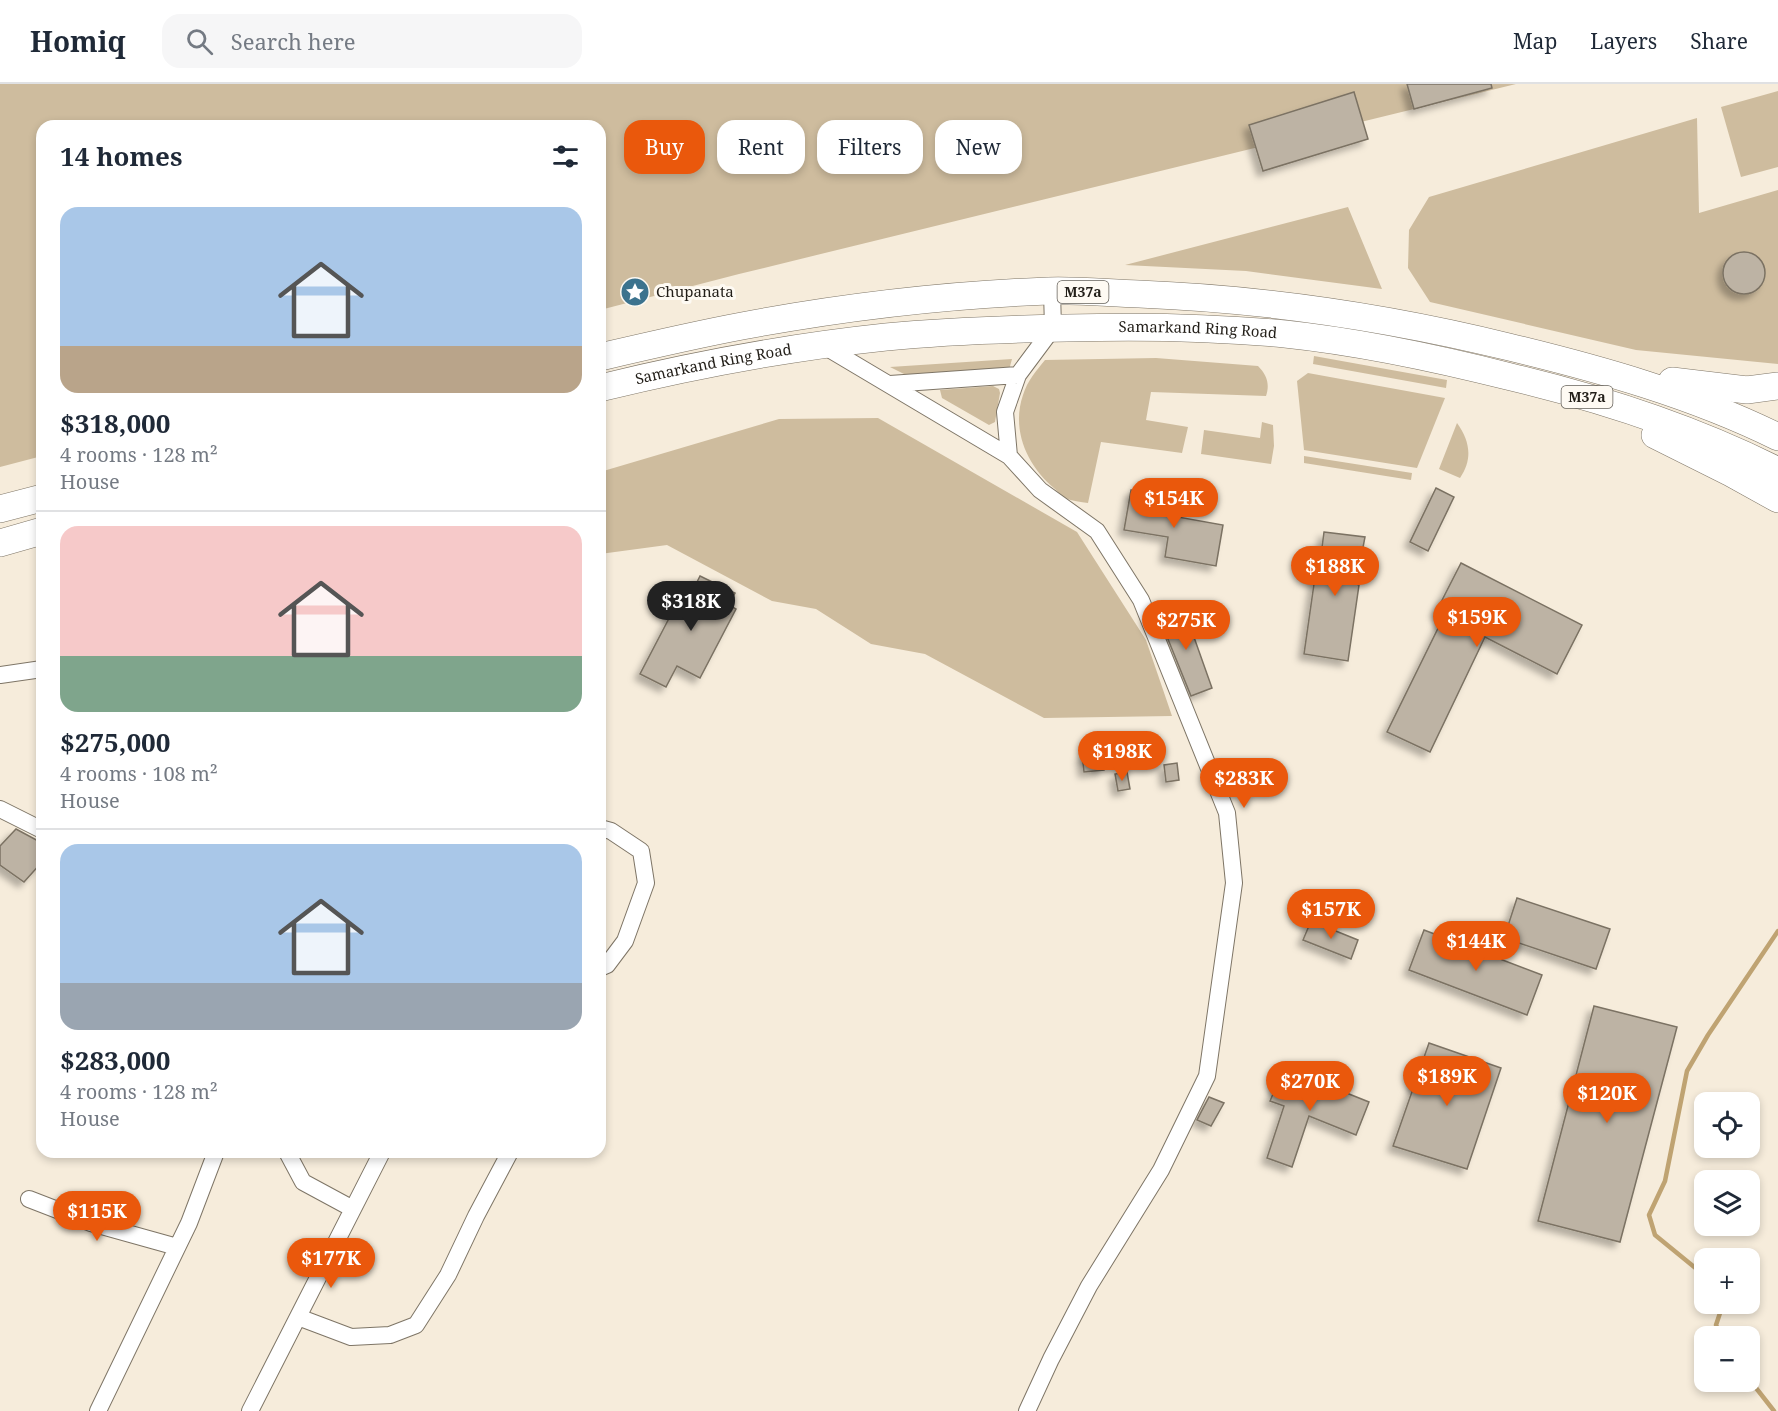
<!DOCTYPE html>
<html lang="en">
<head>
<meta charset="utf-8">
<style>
  body { margin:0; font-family:"Noto Serif",serif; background:#f6f6f7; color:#1f2937; height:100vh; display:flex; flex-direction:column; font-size:22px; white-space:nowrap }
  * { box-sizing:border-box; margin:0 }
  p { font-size:20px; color:#747a83 }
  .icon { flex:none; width:33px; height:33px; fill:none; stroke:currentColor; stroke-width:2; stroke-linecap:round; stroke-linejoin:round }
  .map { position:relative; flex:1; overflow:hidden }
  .drawer { position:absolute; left:36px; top:36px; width:570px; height:1038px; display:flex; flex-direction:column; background:#fff; border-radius:18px; box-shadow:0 3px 9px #0003 }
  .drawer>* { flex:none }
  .top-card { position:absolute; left:624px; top:36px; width:570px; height:54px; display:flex; gap:12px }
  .buttons { position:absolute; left:1694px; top:1008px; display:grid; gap:12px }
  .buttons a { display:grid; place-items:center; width:66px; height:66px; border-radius:12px; background:#fff; box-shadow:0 3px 9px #0003; font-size:30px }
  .price { position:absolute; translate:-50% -51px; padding:0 14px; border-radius:21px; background:#ea580c; color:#fff; font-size:20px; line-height:39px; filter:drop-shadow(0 2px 3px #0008) }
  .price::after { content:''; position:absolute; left:50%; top:36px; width:18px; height:14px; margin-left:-9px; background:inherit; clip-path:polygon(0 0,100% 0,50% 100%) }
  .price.current { background:#222; color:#fff }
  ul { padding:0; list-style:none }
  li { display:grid; align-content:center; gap:12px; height:318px; padding:0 24px }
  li+li { border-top:2px solid #e0e1e3 }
  li span { display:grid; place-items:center; height:186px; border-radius:18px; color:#555 }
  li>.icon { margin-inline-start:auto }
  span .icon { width:108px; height:108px; fill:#fffc; stroke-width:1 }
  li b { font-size:26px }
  h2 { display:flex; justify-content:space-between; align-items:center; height:72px; padding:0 24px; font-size:26px }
  .pill { padding:0 21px; border-radius:18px; background:#fff; box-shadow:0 3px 9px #0003; font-size:21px; line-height:54px }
  .pill.current { background:#ea580c; color:#fff }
  header { display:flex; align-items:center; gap:36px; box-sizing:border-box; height:84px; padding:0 30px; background:#fff; border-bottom:2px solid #e0e1e3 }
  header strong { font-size:28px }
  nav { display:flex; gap:33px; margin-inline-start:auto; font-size:21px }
  .search { width:420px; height:54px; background:#f6f6f7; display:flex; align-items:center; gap:15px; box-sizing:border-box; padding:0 21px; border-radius:18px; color:#747a83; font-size:22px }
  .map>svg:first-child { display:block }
  .green { fill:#cebc9e }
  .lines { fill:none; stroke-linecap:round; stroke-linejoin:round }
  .stream { stroke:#bfa372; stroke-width:4.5 }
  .building { fill:#bdb3a4; stroke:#7b7263; stroke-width:1.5; filter:url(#shadow) }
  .minor-casing { stroke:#7e7566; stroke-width:18 }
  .trunk-casing { stroke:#7e7566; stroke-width:28 }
  .minor { stroke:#fff; stroke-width:16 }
  .trunk { stroke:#fff; stroke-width:27 }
  .labels { text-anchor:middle; stroke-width:6; stroke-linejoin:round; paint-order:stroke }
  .shield { fill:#fefaf3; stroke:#65615a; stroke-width:1.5 }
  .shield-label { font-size:14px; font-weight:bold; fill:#231f19 }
  .poi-label { font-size:15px; fill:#231f19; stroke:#fefaf3; text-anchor:start }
  .street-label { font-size:15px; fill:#231f19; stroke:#fefaf3 }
</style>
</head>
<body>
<header>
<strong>Homiq</strong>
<div class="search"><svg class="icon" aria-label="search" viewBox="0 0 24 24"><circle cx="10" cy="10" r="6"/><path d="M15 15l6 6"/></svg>Search here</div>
<nav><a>Map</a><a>Layers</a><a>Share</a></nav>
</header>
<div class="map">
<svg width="1778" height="1327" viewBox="0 0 1778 1327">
  <defs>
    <filter id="shadow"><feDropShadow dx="-5.5" dy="5.5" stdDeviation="3" flood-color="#0004"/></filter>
  </defs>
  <rect width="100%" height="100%" fill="#f6ecdb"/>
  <!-- green -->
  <path class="green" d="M 0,0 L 1516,0 L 739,190 L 600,226 L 600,42 L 42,42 L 42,372 L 0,383 Z
    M 1778,7 L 1778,83 L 1741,93 L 1721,23 Z
    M 1697,34 L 1699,129 L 1778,106 L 1778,280 L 1636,266 L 1430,218 L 1408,184 L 1409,146 L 1429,113 Z
    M 1348,123 L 1382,205 L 1246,187 L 1125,181 Z
    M 1314,272 L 1447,296 L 1446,304 L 1313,280 Z
    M 1156,274 L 1258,282 C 1267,291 1270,300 1266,312 L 1151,308 L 1146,336 L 1188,343 L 1182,369 L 1101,358 L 1088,419 C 1081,418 1072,417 1065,414 C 1062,412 1058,408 1055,405 C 1027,382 1011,346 1023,311 C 1027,297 1037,286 1045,276 Z
    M 1012,275 L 1009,286 L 910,293 L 890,283 Z
    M 1308,289 L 1445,314 L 1417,384 L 1304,366 L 1297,297 Z
    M 993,302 L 999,305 L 1000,309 L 995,338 L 989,341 L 942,314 L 940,306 Z
    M 878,334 L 1077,448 L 1146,556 L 1172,632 L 1044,634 L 925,570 L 871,560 L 816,525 L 772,517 L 667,461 L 600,470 L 600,388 L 779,335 Z
    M 1262,338 L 1273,341 L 1274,362 L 1271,380 L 1201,370 L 1204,346 L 1260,354 Z
    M 1457,339 C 1470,357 1473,375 1460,394 L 1439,385 Z
    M 1304,372 L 1412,389 L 1411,396 L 1304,379 Z"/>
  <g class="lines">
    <!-- stream -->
    <path class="stream" d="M 1704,1191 L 1655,1151 L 1649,1131 L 1665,1097 L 1687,987 L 1708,951 L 1778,847
      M 1721,1252 L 1716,1241 L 1723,1220
      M 1749,1295 L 1774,1327"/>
  </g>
  <!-- building -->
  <path class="building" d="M 1407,0 L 1491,0 L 1492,4 L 1414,25 Z
    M 1354,8 L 1368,55 L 1263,87 L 1249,41 Z
    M1723 189a21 21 0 1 1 42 0a21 21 0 1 1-42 0Z
    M 1436,404 L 1454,413 L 1428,467 L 1410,458 Z
    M 1131,406 L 1175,414 L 1172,432 L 1223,441 L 1216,482 L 1165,473 L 1168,453 L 1124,446 Z
    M 1324,448 L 1365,453 L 1356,500 L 1359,501 L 1348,577 L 1304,570 L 1315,493 L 1318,494 Z
    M 1461,479 L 1582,541 L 1557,590 L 1485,553 L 1430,668 L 1387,648 L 1444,532 L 1436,528 Z
    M 700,492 L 735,509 L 729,521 L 736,525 L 700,594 L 677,582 L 666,603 L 640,590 L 688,498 L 695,502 Z
    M 1184,525 L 1212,604 L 1191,612 L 1159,533 Z
    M 1103,669 L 1104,686 L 1084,688 L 1082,671 Z
    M 1177,679 L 1179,696 L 1166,698 L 1164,681 Z
    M 1127,688 L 1130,705 L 1118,707 L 1115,690 Z
    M 16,745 L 42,759 L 42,778 L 24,798 L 0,781 L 0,762 Z
    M 1517,814 L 1610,845 L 1596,885 L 1504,854 Z
    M 1311,837 L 1358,856 L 1351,875 L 1303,856 Z
    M 1424,846 L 1542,891 L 1527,931 L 1409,886 Z
    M 1594,922 L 1677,943 L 1620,1158 L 1538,1137 Z
    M 1429,959 L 1501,984 L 1467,1085 L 1393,1062 Z
    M 1284,984 L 1369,1018 L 1356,1051 L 1309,1032 L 1292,1083 L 1267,1074 L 1284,1022 L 1270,1017 Z
    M 1209,1013 L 1224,1019 L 1211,1042 L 1197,1036 Z"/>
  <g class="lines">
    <!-- minor casing -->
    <g class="minor-casing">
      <path id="minor" d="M 824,262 L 1009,372 L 1040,406 L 1097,447 L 1141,516 L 1227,729 L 1234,799 L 1207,992 L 1161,1086 L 1089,1202 L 1051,1275 L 1027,1327
        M 890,300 L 1018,291
        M 1009,372 L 1005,328 L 1018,291 L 1053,244 L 1052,207
        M 0,591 L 42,585
        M 0,725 L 42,746
        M 600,744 L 611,747 L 641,767 L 646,799 L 625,857 L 607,881 L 600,884
        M 287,1068 L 303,1098 L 353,1125
        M 29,1115 L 91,1139 L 177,1163
        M 298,1233 L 351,1253 L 390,1251 L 416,1241 L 448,1191 L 476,1132 L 510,1068
        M 98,1327 L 189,1139 L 216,1068
        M 250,1327 L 382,1068"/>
    </g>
    <!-- trunk casing -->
    <g class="trunk-casing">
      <g id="trunk">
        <path d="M 600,273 C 647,262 694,251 742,242 C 843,223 945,211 1048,207 C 1078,206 1108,209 1139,210 C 1264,215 1387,233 1509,263 C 1600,285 1693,311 1778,353"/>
        <path d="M 1672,297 L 1747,306 L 1778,302"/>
        <path id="s1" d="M 600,304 C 694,281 790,263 886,253 C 946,247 1007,245 1067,244 C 1140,242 1212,243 1285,250 C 1361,258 1436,274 1511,293 C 1603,315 1693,344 1778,387"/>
        <path d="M 1655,351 L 1731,389 L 1778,415"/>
        <path d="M 0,425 L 42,414"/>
        <path d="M 0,459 L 42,447"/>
      </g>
    </g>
    <!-- minor -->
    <use href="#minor" class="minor"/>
    <!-- trunk -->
    <use href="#trunk" class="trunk"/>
  </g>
  <!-- icons -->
  <defs>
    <g id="sight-disc" transform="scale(1.5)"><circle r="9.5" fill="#3c738e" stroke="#fefaf3"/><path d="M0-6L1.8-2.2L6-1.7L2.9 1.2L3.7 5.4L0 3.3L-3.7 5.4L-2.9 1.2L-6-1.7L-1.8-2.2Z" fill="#fff"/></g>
  </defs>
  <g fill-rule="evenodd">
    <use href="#sight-disc" x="635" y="208"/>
  </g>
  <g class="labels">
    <!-- shield labels -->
    <g class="shield">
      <rect x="1057.5" y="197" width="51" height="22" rx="4.5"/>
      <rect x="1561.5" y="302" width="51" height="22" rx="4.5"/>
    </g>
    <g class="shield-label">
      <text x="1083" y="213">M37a</text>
      <text x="1587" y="318">M37a</text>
    </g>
    <!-- poi labels -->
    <g class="poi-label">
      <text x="656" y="213">Chupanata</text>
    </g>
    <!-- street labels -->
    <g class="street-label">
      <text dy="5" stroke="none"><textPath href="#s1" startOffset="603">Samarkand Ring Road</textPath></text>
      <text dy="5" stroke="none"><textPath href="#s1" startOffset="116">Samarkand Ring Road</textPath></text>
    </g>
  </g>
</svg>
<div class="buttons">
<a><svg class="icon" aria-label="locate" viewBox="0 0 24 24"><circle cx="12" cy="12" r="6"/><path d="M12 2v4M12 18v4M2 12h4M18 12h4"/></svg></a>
<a><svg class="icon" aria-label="layers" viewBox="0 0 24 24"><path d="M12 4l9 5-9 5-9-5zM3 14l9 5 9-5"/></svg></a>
<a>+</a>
<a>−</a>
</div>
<b class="price" style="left:1174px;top:445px">$154K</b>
<b class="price" style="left:1335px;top:513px">$188K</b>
<b class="price current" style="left:691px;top:548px">$318K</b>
<b class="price" style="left:1477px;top:564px">$159K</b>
<b class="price" style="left:1186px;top:567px">$275K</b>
<b class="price" style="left:1122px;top:698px">$198K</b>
<b class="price" style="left:1244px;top:725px">$283K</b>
<b class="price" style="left:1331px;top:856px">$157K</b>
<b class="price" style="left:1476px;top:888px">$144K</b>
<b class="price" style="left:1447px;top:1023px">$189K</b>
<b class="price" style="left:1310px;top:1028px">$270K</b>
<b class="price" style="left:1607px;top:1040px">$120K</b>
<b class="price" style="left:97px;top:1158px">$115K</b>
<b class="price" style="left:331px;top:1205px">$177K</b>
<div class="top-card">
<a class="pill current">Buy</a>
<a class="pill">Rent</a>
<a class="pill">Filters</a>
<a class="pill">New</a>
</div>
<section class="drawer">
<h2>14 homes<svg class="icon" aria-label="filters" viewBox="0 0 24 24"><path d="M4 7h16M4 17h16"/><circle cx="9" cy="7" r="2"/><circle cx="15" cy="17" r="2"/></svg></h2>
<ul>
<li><span style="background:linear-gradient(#a9c7e8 75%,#b9a48a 0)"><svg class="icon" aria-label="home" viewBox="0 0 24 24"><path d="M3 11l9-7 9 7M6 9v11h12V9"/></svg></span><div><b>$318,000</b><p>4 rooms · 128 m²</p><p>House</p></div></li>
<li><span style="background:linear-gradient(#f6c9c9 70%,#7fa58c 0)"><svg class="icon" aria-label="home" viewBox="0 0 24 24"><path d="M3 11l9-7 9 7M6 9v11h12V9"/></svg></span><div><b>$275,000</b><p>4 rooms · 108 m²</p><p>House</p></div></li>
<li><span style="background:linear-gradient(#a9c7e8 75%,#9aa5b1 0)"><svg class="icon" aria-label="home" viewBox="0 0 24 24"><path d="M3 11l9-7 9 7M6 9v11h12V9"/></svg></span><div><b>$283,000</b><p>4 rooms · 128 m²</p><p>House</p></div></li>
</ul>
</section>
</div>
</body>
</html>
